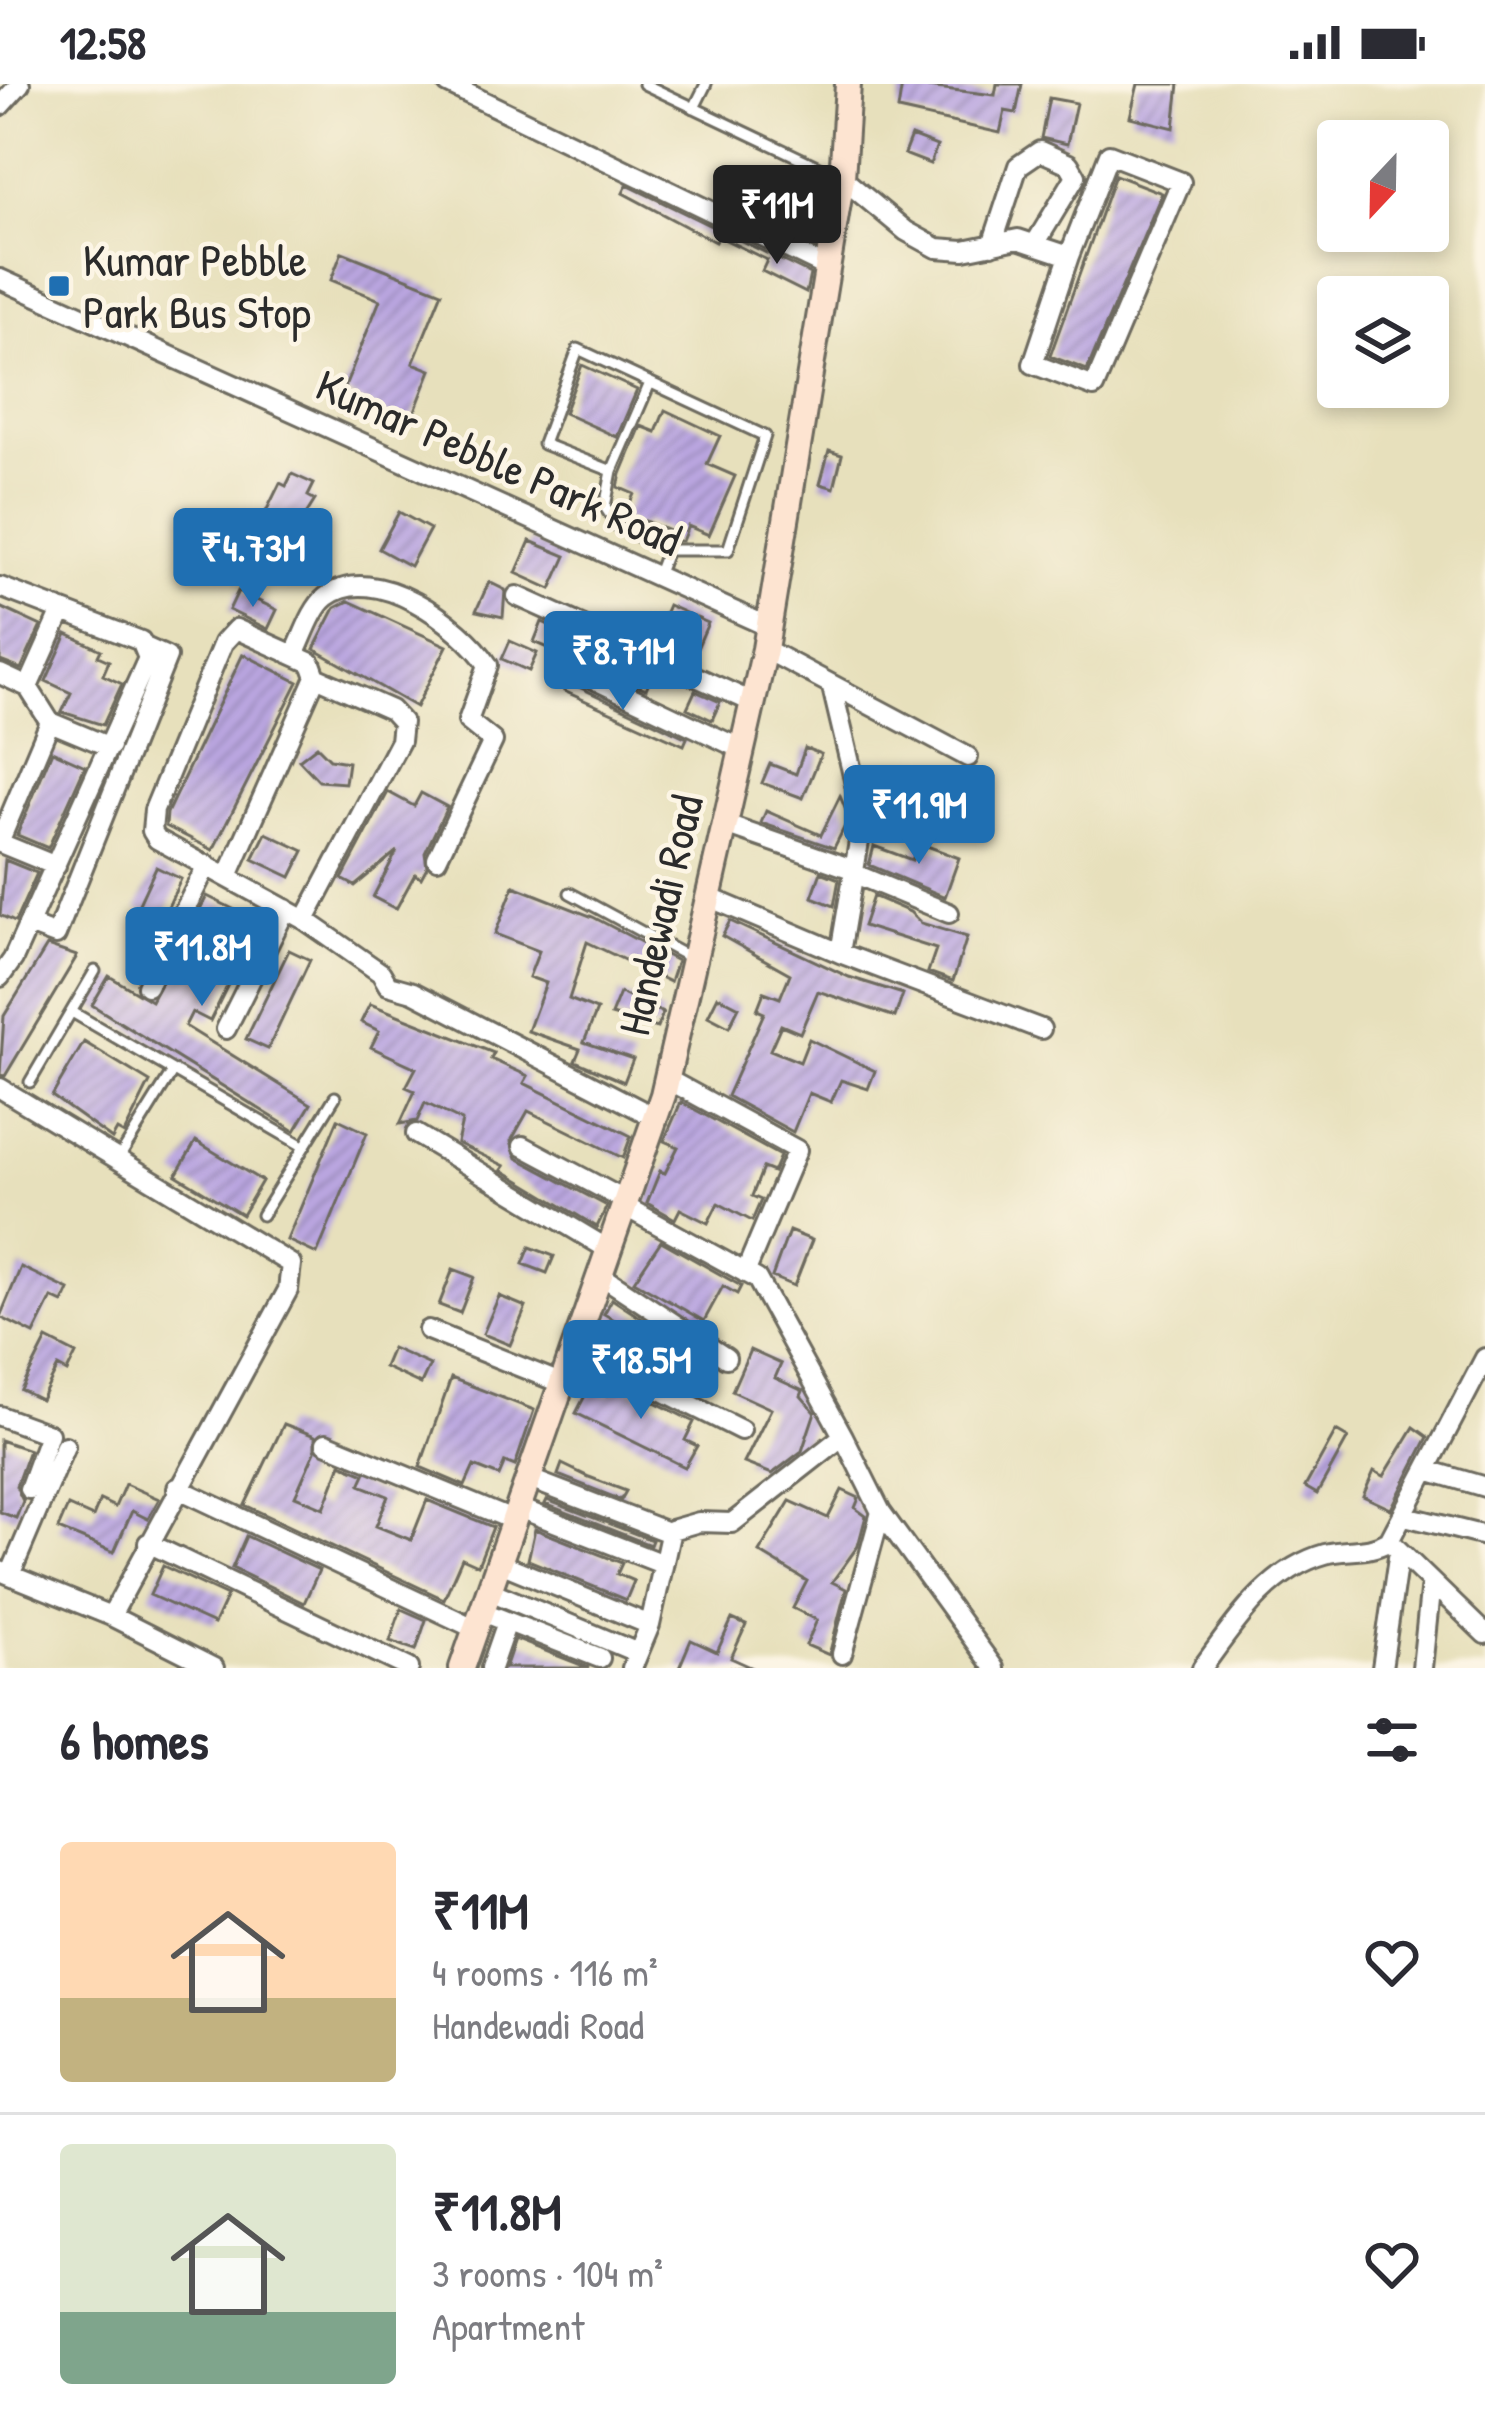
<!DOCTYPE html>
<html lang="en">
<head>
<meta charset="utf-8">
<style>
  body { margin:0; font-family:"Patrick Hand",sans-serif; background:#f2f2f3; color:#2b2b33; height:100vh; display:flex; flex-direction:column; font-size:45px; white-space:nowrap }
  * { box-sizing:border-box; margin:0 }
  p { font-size:39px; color:#7c7c81 }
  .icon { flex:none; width:66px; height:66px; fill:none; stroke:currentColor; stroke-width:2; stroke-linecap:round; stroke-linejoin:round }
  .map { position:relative; height:1584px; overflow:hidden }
  .drawer { display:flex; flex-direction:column; background:#fff; flex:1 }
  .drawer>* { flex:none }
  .needle { width:78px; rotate:202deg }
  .fabs { position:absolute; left:1317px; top:36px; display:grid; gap:24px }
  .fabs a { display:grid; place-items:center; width:132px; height:132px; border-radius:12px; background:#fff; box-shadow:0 6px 18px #0003; font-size:60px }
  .price { position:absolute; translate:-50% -102px; padding:0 27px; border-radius:12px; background:#1f6fb2; color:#fff; font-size:39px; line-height:78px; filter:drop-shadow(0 3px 6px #0008) }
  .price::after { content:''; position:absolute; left:50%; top:72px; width:36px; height:27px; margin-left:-18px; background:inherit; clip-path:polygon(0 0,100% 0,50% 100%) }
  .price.active { background:#222; color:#fff }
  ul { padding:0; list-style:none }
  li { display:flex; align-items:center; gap:36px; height:300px; padding:0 60px }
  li+li { border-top:3px solid #e1e1e2 }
  li span { display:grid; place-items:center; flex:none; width:336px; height:240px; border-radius:12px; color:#555 }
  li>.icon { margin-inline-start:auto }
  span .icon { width:144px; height:144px; fill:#fffc; stroke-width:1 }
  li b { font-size:51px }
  h2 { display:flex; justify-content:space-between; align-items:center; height:144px; padding:0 60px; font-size:51px }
  .status { display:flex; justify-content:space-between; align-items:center; height:84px; padding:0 60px; background:#fff; direction:ltr }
  .status svg { height:33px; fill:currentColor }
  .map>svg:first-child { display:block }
  .building { fill:url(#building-hatch) }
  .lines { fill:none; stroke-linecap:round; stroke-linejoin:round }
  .service-casing { stroke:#6d6a5e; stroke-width:15 }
  .minor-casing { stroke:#6d6a5e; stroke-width:24 }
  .secondary-casing { stroke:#6d6a5e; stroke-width:30 }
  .service { stroke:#fff; stroke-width:9 }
  .minor { stroke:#fff; stroke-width:18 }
  .secondary { stroke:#fde4d1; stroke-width:24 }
  .poi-dot { fill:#1f6fb2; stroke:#fcf5e5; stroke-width:4.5 }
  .labels { text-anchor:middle; stroke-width:9; stroke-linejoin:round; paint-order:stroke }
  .poi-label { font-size:45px; fill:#2b2b2b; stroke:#fcf5e5; text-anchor:start }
  .street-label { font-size:45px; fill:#2b2b2b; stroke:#fcf5e5 }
</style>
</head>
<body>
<div class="status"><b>12:58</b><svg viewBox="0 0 49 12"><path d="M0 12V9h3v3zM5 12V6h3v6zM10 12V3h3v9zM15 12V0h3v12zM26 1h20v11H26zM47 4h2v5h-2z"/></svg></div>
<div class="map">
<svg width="1485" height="1584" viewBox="0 0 1485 1584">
  <defs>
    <pattern id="building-hatch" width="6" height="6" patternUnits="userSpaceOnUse" patternTransform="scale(3)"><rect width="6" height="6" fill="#baa6e0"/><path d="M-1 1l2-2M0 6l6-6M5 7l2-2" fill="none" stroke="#9787b6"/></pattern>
  </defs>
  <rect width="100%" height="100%" fill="#fcf5e5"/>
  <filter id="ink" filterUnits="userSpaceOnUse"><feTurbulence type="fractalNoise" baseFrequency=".00833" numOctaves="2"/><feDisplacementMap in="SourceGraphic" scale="24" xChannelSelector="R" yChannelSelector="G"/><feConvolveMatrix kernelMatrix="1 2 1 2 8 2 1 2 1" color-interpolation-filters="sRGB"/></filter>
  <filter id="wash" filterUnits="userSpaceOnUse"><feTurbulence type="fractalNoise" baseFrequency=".004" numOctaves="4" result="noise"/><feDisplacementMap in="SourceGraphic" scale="48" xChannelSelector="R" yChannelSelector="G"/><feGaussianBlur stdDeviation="2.7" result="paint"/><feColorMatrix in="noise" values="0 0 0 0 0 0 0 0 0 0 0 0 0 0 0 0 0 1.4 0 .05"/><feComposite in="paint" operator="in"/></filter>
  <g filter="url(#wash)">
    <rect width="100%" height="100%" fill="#e7e0bc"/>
    <g id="blocks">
      <!-- building -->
      <path class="building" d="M 902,0 L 995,11 L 997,0 L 1022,0 L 1016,29 L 1005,27 L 1000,49 L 898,26 Z
        M 1138,0 L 1179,0 L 1174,44 L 1130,33 Z
        M 1049,14 L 1076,19 L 1067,60 L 1041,54 Z
        M 911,52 L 937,62 L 930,80 L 904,70 Z
        M 1115,91 L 1162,109 L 1087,286 L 1050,272 Z
        M 627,101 L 721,147 L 715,158 L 623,109 Z
        M 727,150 L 810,190 L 806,209 L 762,187 L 767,176 L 724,155 Z
        M 342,168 L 442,208 L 413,279 L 431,286 L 409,342 L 343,307 L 380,216 L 331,196 Z
        M 582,281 L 637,306 L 617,353 L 564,329 Z
        M 665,326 L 720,352 L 707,380 L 735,392 L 709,451 L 688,442 L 682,457 L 669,457 L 669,447 L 645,437 L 642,444 L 623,434 L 634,410 L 618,403 L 621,390 L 641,342 L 656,348 Z
        M 829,367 L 842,371 L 834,404 L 820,400 Z
        M 292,390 L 314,400 L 308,412 L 315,416 L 276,478 L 257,468 L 263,456 L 254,452 L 280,399 L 286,402 Z
        M 399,428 L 430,445 L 410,482 L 379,465 Z
        M 530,457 L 566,472 L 551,505 L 516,489 Z
        M 489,498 L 505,506 L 503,533 L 476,527 Z
        M 238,507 L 277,526 L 268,545 L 229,526 Z
        M 349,517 L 447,562 L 416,623 L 314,565 L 335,524 Z
        M 668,521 L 708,539 L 692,576 L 652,558 Z
        M 0,523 L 41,542 L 21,585 L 0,577 Z
        M 542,538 L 653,588 L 646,605 L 534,558 Z
        M 67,550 L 101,566 L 98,572 L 109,577 L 103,591 L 122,600 L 103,641 L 62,628 L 71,609 L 46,597 Z
        M 510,557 L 537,569 L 529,587 L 502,575 Z
        M 243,570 L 298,598 L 213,766 L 166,742 L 167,729 Z
        M 568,598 L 687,654 L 684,661 L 564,607 Z
        M 695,607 L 720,618 L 712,636 L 687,624 Z
        M 317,662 L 330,675 L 348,678 L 345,699 L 319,697 L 299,676 Z
        M 805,664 L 821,670 L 803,714 L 762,699 L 770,680 L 796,690 Z
        M 52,667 L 85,682 L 48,764 L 17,751 Z
        M 388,708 L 414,722 L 421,709 L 447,723 L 425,769 L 427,783 L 421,794 L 415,790 L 396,825 L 373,813 L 397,767 L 355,802 L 342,795 Z
        M 840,712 L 849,734 L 834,764 L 761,739 L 766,727 L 821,751 Z
        M 266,749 L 304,767 L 291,793 L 253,775 Z
        M 919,759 L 959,774 L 945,813 L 869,781 L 874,762 L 912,776 Z
        M 5,776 L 37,789 L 15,838 L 0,831 Z
        M 156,783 L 181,795 L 162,836 L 137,824 Z
        M 821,788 L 839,795 L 834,822 L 812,813 Z
        M 514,802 L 593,833 L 677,877 L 670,898 L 587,858 L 569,915 L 597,926 L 584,958 L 633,975 L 624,998 L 575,977 L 580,965 L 528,947 L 546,899 L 529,893 L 539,867 L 495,850 Z
        M 207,812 L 259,838 L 210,937 L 192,928 L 185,942 L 311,1020 L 295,1047 L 92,921 L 109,892 L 151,917 Z
        M 873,812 L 910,828 L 921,839 L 967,853 L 953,897 L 928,888 L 936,865 L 863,842 Z
        M 730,837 L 849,893 L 903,910 L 895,933 L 818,907 L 800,949 L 781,941 L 770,966 L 800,978 L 809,955 L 875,987 L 868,1005 L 841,996 L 831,1018 L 809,1009 L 793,1048 L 727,1012 L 764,929 L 757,926 L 764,908 L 780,914 L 790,890 L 722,852 Z
        M 47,862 L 77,872 L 5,992 L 0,991 L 4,932 Z
        M 289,866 L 310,876 L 268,965 L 246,955 Z
        M 620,909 L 663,929 L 657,944 L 611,931 Z
        M 718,912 L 739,923 L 729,943 L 708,932 Z
        M 370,920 L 494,969 L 491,975 L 528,992 L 524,999 L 631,1052 L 623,1074 L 528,1027 L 511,1057 L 517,1074 L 607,1122 L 597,1143 L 502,1086 L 505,1082 L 457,1059 L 462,1037 L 425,1019 L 417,1037 L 400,1040 L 415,1007 L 406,1003 L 416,984 L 371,963 L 379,947 L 361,938 Z
        M 84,958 L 150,998 L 124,1050 L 117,1046 L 112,1055 L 52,1012 Z
        M 681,1018 L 780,1072 L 773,1088 L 763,1084 L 752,1112 L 761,1116 L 752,1137 L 718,1119 L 708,1139 L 680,1125 L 675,1135 L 647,1119 L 660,1087 L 665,1089 L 678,1063 L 664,1057 Z
        M 338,1035 L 367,1049 L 317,1170 L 287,1156 Z
        M 196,1057 L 262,1097 L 242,1131 L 176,1091 Z
        M 789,1147 L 812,1156 L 794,1202 L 772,1193 Z
        M 661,1157 L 741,1202 L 737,1210 L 723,1202 L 704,1237 L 634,1197 Z
        M 530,1163 L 554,1172 L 547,1189 L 523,1180 Z
        M 21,1183 L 69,1206 L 63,1219 L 52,1214 L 34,1250 L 0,1233 Z
        M 453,1185 L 474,1193 L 460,1229 L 439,1221 Z
        M 499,1212 L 526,1223 L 510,1261 L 483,1250 Z
        M 612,1215 L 656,1244 L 654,1248 L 705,1276 L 692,1300 L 683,1288 L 677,1299 L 606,1263 L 620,1239 L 604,1230 Z
        M 47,1255 L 76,1270 L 67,1288 L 58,1283 L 41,1316 L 21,1306 Z
        M 392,1264 L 430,1281 L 421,1300 L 384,1283 Z
        M 750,1266 L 781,1280 L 775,1294 L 803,1307 L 801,1312 L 815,1328 L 802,1367 L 772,1390 L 744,1379 L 771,1325 L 732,1307 Z
        M 451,1294 L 534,1326 L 515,1382 L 505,1378 L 499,1392 L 474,1382 L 465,1402 L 420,1383 Z
        M 590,1302 L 607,1311 L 623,1302 L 694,1338 L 685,1356 L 697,1362 L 685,1383 L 576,1329 Z
        M 284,1340 L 315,1352 L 315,1367 L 295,1412 L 324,1424 L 341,1380 L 365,1390 L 360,1401 L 388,1412 L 376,1442 L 411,1456 L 427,1416 L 493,1443 L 478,1481 L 462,1474 L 444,1515 L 245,1421 Z
        M 1414,1343 L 1428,1353 L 1391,1425 L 1363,1412 L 1374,1387 L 1384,1392 Z
        M 1336,1347 L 1348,1354 L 1317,1410 L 1305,1403 Z
        M 0,1356 L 29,1366 L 16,1402 L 23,1417 L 16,1434 L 0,1428 Z
        M 562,1380 L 589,1393 L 626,1407 L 621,1416 L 558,1391 Z
        M 125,1400 L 159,1415 L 148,1435 L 132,1427 L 114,1468 L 58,1445 L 68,1422 L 93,1433 L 100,1416 L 115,1423 Z
        M 842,1406 L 859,1414 L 855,1424 L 866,1432 L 858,1462 L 832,1498 L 846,1505 L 829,1571 L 806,1561 L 817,1536 L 793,1524 L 807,1497 L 759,1468 L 790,1417 L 828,1434 Z
        M 547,1416 L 652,1456 L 650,1461 L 545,1420 Z
        M 535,1445 L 622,1479 L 617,1490 L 634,1497 L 626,1516 L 528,1476 Z
        M 246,1452 L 319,1486 L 304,1519 L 232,1484 Z
        M 163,1482 L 227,1512 L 214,1540 L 150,1511 Z
        M 401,1525 L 426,1536 L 416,1566 L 390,1557 Z
        M 732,1535 L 746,1541 L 731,1574 L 753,1584 L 679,1584 L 691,1556 L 717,1568 Z
        M 515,1555 L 589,1584 L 505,1584 Z"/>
    </g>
  </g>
  <g filter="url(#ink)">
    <use href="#blocks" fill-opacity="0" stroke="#6d6a5e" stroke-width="3"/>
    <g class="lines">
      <!-- service casing -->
      <g class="service-casing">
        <path id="service" d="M 644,0 L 840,93
          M 694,24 L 706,0
          M 612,387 L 650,299
          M 657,492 L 667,466 L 728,466 L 765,352 L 578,265 L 543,360 L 612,387 L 605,423 L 618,443 L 667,466
          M 570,809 L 692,875
          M 72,928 L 303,1062
          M 30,998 L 95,887
          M 119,1074 L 173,987
          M 262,1131 L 335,1013"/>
      </g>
      <!-- minor casing -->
      <g class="minor-casing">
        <path id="minor" d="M 448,0 L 826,183
          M 0,22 L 20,0
          M 842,94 L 906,147 L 937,164 L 964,166 L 1018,155 L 1069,172 L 1109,70 L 1181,98 L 1094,303 L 1033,280 L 1069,172
          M 992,161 L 1018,82 L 1040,67 L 1069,80 L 1076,92 L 1035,160
          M 0,195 L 769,543
          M 0,503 L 141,557 L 148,574 L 13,875 L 0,893
          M 517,512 L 752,618
          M 765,565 L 968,673
          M 294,571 C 303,554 311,525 326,513 C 374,476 462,541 488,581 L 468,637 L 493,657 L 437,775
          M 568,583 L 741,665
          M 0,590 L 28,603 L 50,638 L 110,663
          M 28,603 L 62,527
          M 723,740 L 855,786
          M 0,756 L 50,638
          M 0,759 L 56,782
          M 855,790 L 949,829
          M 228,792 L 316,593 L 311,579 L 236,545 L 223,559 L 154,726 L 152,747 L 157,755 L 305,836 L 381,889 L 388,901 L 413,908 L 656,1034
          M 708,813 L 840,869 L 863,734 L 832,603
          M 305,836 L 400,657 L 402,638 L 391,626 L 316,593
          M 29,841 L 56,851 L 167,573 L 147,564
          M 840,869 L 1041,945
          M 147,902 L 207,781
          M 226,945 L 286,825
          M 667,995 L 797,1066 L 745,1189
          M 0,1004 L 291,1180 L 288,1206 L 111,1532
          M 416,1050 L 611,1167
          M 523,1062 L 628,1118
          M 626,1123 L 757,1195 L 843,1352
          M 602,1192 L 726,1274
          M 428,1246 L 563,1300
          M 577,1264 L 741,1346
          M 0,1332 L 49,1350 L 29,1405
          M 326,1359 L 515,1437
          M 1427,1386 L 1485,1403
          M 530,1395 L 670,1449
          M 177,1404 L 476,1545
          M 519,1424 L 660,1479
          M 1405,1432 L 1485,1452
          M 1389,1457 L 1485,1550
          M 148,1459 L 409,1584
          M 500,1479 L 650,1541
          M 0,1487 L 111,1532 L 214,1584
          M 10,1491 L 65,1362
          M 490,1507 L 638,1569
          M 483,1528 L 600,1574
          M 842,1570 L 881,1428
          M 491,1584 L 507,1538
          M 632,1584 L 650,1541 L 671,1446 L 699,1438 L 732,1439 L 843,1352 L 881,1428 L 994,1584
          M 1202,1584 C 1235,1539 1268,1486 1325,1470 C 1348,1464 1367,1470 1389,1457 L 1485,1274
          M 1382,1584 L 1399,1467
          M 1422,1584 L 1431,1498"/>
      </g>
      <!-- secondary casing -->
      <g class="secondary-casing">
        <path id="secondary" d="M 462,1584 L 663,1011 L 765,565 L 842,94 L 848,0"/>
      </g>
      <!-- service -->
      <use href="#service" class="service"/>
      <!-- minor -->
      <use href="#minor" class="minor"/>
      <!-- secondary -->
      <use href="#secondary" class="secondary"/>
    </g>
  </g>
  <!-- markers -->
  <rect class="poi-dot" x="47" y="190" width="24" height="24" rx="6"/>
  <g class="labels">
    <!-- poi labels -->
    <g class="poi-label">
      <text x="83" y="192">Kumar Pebble<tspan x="83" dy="52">Park Bus Stop</tspan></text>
    </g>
    <!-- street labels -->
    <g class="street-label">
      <text transform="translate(499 378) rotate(24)" y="16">Kumar Pebble Park Road</text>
      <text transform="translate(660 831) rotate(-77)" y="16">Handewadi Road</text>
    </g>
  </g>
</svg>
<div class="fabs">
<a><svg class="needle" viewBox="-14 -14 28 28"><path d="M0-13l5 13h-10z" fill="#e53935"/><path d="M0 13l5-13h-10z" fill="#7c7c81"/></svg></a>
<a><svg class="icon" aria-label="layers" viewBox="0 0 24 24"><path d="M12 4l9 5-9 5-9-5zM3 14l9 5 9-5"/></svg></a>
</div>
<b class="price active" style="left:777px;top:183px">₹11M</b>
<b class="price" style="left:253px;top:526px">₹4.73M</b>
<b class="price" style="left:623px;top:629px">₹8.71M</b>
<b class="price" style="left:919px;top:783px">₹11.9M</b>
<b class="price" style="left:202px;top:925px">₹11.8M</b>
<b class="price" style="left:641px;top:1338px">₹18.5M</b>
</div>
<section class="drawer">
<h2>6 homes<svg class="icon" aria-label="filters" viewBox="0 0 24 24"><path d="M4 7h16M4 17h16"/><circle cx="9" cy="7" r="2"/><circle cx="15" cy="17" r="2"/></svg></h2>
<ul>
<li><span style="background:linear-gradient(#ffd9b3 65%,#c2b280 0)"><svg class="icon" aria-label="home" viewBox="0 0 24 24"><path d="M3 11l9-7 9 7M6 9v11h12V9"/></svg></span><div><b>₹11M</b><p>4 rooms · 116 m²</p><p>Handewadi Road</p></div><svg class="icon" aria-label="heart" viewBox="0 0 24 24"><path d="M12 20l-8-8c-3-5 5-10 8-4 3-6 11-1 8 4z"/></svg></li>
<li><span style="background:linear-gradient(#dfe7d0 70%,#7fa58c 0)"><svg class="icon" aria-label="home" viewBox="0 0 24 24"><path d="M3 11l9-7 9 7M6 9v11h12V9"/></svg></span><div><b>₹11.8M</b><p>3 rooms · 104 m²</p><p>Apartment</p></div><svg class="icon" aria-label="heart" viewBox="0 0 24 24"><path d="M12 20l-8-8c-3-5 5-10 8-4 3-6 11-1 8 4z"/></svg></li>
</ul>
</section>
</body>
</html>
